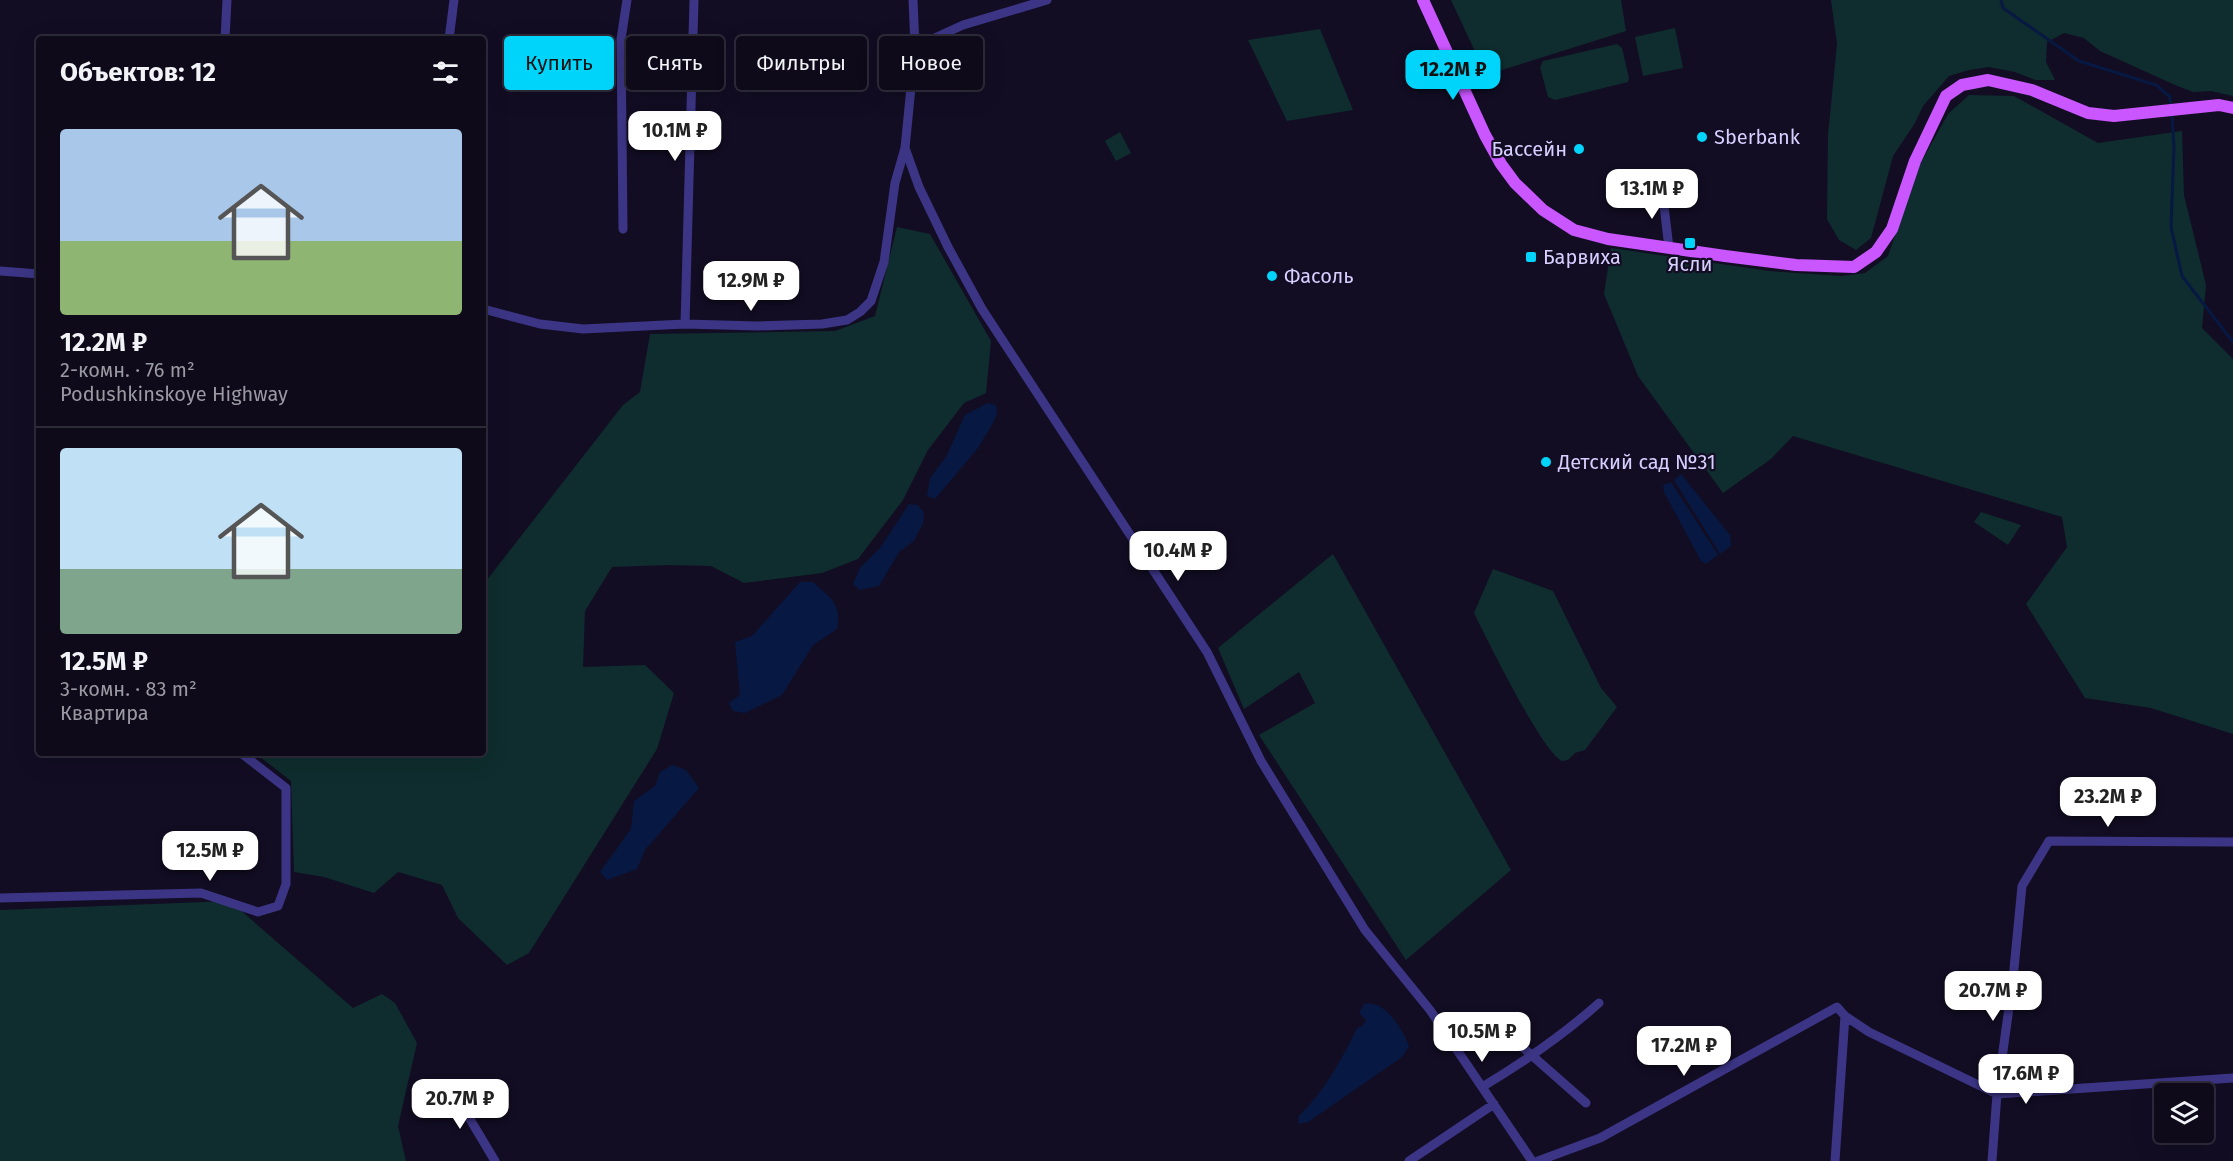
<!DOCTYPE html>
<html lang="ru">
<head>
<meta charset="utf-8">
<style>
  body { margin:0; font-family:"Fira Sans",sans-serif; background:#171323; color:#f1f3f6; height:100vh; display:flex; flex-direction:column; font-size:22px; white-space:nowrap }
  * { box-sizing:border-box; margin:0 }
  p { font-size:20px; color:#9b9aa2 }
  .icon { flex:none; width:33px; height:33px; fill:none; stroke:currentColor; stroke-width:2; stroke-linecap:round; stroke-linejoin:round }
  .map { position:relative; flex:1; overflow:hidden }
  .drawer { position:absolute; left:36px; top:36px; width:450px; height:720px; display:flex; flex-direction:column; background:#0e0a1a; border-radius:6px; box-shadow:0 6px 24px #0002,0 0 0 2px #2e2b39 }
  .drawer>* { flex:none }
  .hud { position:absolute; left:504px; top:36px; width:570px; height:54px; display:flex; gap:12px }
  .fabs { position:absolute; left:2154px; top:1083px; display:grid; gap:12px }
  .fabs a { display:grid; place-items:center; width:60px; height:60px; border-radius:6px; background:#0e0a1a; box-shadow:0 6px 24px #0002,0 0 0 2px #2e2b39; font-size:30px }
  .price { position:absolute; translate:-50% -51px; padding:0 14px; border-radius:12px; background:#fff; color:#222; font-size:20px; line-height:39px; filter:drop-shadow(0 2px 3px #0008) }
  .price::after { content:''; position:absolute; left:50%; top:36px; width:18px; height:14px; margin-left:-9px; background:inherit; clip-path:polygon(0 0,100% 0,50% 100%) }
  .price.current { background:#00d4fa; color:#111 }
  ul { padding:0; list-style:none }
  li { display:grid; align-content:center; gap:12px; height:318px; padding:0 24px }
  li+li { border-top:2px solid #2e2b39 }
  li span { display:grid; place-items:center; height:186px; border-radius:6px; color:#555 }
  li>.icon { margin-inline-start:auto }
  span .icon { width:108px; height:108px; fill:#fffc; stroke-width:1 }
  li b { font-size:26px }
  h2 { display:flex; justify-content:space-between; align-items:center; height:72px; padding:0 24px; font-size:26px }
  .chip { padding:0 21px; border-radius:6px; background:#0e0a1a; box-shadow:0 6px 24px #0002,0 0 0 2px #2e2b39; font-size:21px; line-height:54px }
  .chip.current { background:#00d4fa; color:#111 }
  .map>svg:first-child { display:block }
  .green { fill:#0f2d2e }
  .water { fill:#071942 }
  .lines { fill:none; stroke-linecap:round; stroke-linejoin:round }
  .stream { stroke:#071942; stroke-width:3 }
  .minor { stroke:#3c3585; stroke-width:9 }
  .major { stroke:#c956ff; stroke-width:12 }
  .poi-dot { fill:#00d4fa; stroke:#120d23; stroke-width:2 }
  .labels { text-anchor:middle; stroke-width:4.5; stroke-linejoin:round; paint-order:stroke }
  .poi-label { font-size:20px; fill:#d7cfff; stroke:#120d23; text-anchor:start }
</style>
</head>
<body>
<div class="map">
<svg width="2233" height="1161" viewBox="0 0 2233 1161">
  <rect width="100%" height="100%" fill="#120d23"/>
  <!-- green -->
  <path class="green" d="M 1451,0 L 1621,0 L 1626,31 L 1486,75 Z
    M 1831,0 L 2233,0 L 2233,96 L 2211,91 L 2193,92 L 2175,85 L 2100,51 L 2084,38 L 2064,33 L 2047,42 L 2046,62 L 2055,80 L 2035,80 L 2015,72 L 1989,67 L 1969,70 L 1949,76 L 1923,106 L 1915,123 L 1893,156 L 1871,238 L 1856,250 L 1839,240 L 1827,219 L 1828,135 L 1837,44 Z
    M 1675,28 L 1683,68 L 1643,76 L 1635,37 Z
    M 1320,29 L 1353,110 L 1287,121 L 1248,40 Z
    M 1617,44 L 1622,48 L 1629,78 L 1628,82 L 1555,100 L 1548,97 L 1540,67 L 1543,61 Z
    M 1969,95 L 2014,96 L 2098,143 L 2182,131 L 2184,195 L 2206,285 L 2202,328 L 2233,359 L 2233,734 L 2151,708 L 2085,698 L 2026,604 L 2067,547 L 2062,517 L 1793,436 L 1771,459 L 1723,493 L 1638,376 L 1604,294 L 1611,248 L 1769,271 L 1841,276 L 1865,273 L 1888,256 L 1918,168 L 1948,114 Z
    M 1120,132 L 1131,153 L 1116,161 L 1105,141 Z
    M 897,227 L 930,234 L 991,341 L 986,393 L 964,403 L 928,450 L 903,500 L 858,559 L 822,573 L 744,583 L 711,566 L 669,565 L 612,567 L 585,611 L 583,667 L 645,665 L 674,693 L 657,749 L 529,953 L 507,965 L 458,918 L 442,885 L 398,872 L 374,893 L 324,877 L 294,872 L 291,781 L 255,753 L 483,753 L 483,585 L 623,405 L 640,392 L 650,334 L 835,331 L 875,316 Z
    M 1981,512 L 2021,525 L 2008,545 L 1974,522 Z
    M 1333,554 L 1511,870 L 1406,960 L 1259,735 L 1315,703 L 1299,672 L 1244,709 L 1218,648 Z
    M 1493,569 L 1553,591 L 1601,688 L 1617,707 L 1585,750 L 1575,753 L 1568,760 L 1562,761 C 1542,752 1487,639 1474,613 Z
    M 230,901 L 353,1008 L 382,994 L 395,1003 L 417,1043 L 398,1126 L 406,1161 L 0,1161 L 0,910 Z"/>
  <!-- water -->
  <path class="water" d="M 988,403 L 996,405 L 997,414 L 993,423 L 978,448 L 935,499 L 927,496 L 930,478 L 946,457 L 965,415 Z
    M 1681,474 L 1730,535 L 1731,546 L 1720,554 L 1674,480 Z
    M 1671,482 L 1718,555 L 1706,564 L 1701,561 L 1664,492 L 1663,485 Z
    M 909,504 L 918,505 L 924,513 L 923,523 L 914,541 L 899,552 L 879,586 L 860,590 L 853,584 L 860,568 L 880,548 Z
    M 800,582 L 813,582 C 830,598 842,603 837,629 L 813,645 L 782,695 L 745,713 L 733,711 L 729,703 L 740,695 L 735,642 L 752,636 Z
    M 672,765 L 686,770 L 699,788 L 645,850 L 637,869 L 607,880 L 600,872 L 631,829 L 634,801 L 655,786 L 660,772 Z
    M 1364,1004 C 1367,1004 1370,1003 1373,1004 C 1388,1006 1406,1034 1409,1047 L 1402,1057 L 1308,1122 L 1298,1124 L 1299,1116 C 1325,1090 1341,1061 1357,1028 L 1362,1026 L 1366,1020 L 1359,1013 Z"/>
  <g class="lines">
    <!-- stream -->
    <path class="stream" d="M 2001,0 L 2003,8 L 2079,61 L 2156,85 L 2170,97 L 2171,108
      M 2172,115 L 2174,147 L 2171,227 L 2182,276 L 2233,342"/>
    <!-- minor -->
    <path class="minor" d="M 225,39 L 227,0
      M 449,39 L 454,0
      M 915,47 L 963,25 L 1047,0
      M 905,148 L 919,187 L 948,247 L 982,309 L 1207,652 L 1261,761 L 1365,930 L 1430,1010 L 1532,1161
      M 1662,189 L 1669,248
      M 623,229 L 621,39 L 627,0
      M 0,271 L 39,274
      M 483,309 L 540,324 L 583,329 L 685,324 L 758,326 L 822,324 L 847,320 L 860,312 L 871,301 L 884,262 L 895,183 L 905,148 L 915,47 L 913,0
      M 685,324 L 694,0
      M 0,898 L 201,893 L 258,912 L 278,906 L 286,884 L 286,788 L 241,753
      M 1845,1016 L 1869,1032 L 1997,1094 L 2233,1078
      M 1502,1029 L 1586,1103
      M 449,1084 L 495,1161
      M 1482,1087 C 1524,1062 1562,1036 1599,1003
      M 1409,1161 L 1494,1104
      M 1538,1161 L 1600,1138 L 1837,1007 L 1845,1016 L 1835,1161
      M 1992,1161 L 1997,1094 L 2013,979 L 2022,886 L 2049,841 L 2233,842"/>
    <!-- major -->
    <path class="major" d="M 1423,0 L 1485,135 L 1501,164 L 1515,183 L 1543,210 L 1574,230 L 1608,239 L 1725,256 L 1796,265 L 1854,267 L 1876,252 L 1892,229 L 1915,161 L 1946,96 L 1962,85 L 1988,80 L 2032,90 L 2088,113 L 2114,116 L 2219,105 L 2233,108"/>
  </g>
  <!-- markers -->
  <g class="poi-dot">
    <circle cx="1702" cy="137" r="6"/>
    <circle cx="1579" cy="149" r="6"/>
    <rect x="1684" y="237" width="12" height="12" rx="3"/>
    <rect x="1525" y="251" width="12" height="12" rx="3"/>
    <circle cx="1272" cy="276" r="6"/>
    <circle cx="1546" cy="462" r="6"/>
  </g>
  <g class="labels">
    <!-- poi labels -->
    <g class="poi-label">
      <text x="1714" y="144">Sberbank</text>
      <text x="1567" y="156" text-anchor="end">Бассейн</text>
      <text x="1543" y="264">Барвиха</text>
      <text x="1690" y="271" text-anchor="middle">Ясли</text>
      <text x="1284" y="283">Фасоль</text>
      <text x="1558" y="469">Детский сад №31</text>
    </g>
  </g>
</svg>
<div class="fabs">
<a><svg class="icon" aria-label="layers" viewBox="0 0 24 24"><path d="M12 4l9 5-9 5-9-5zM3 14l9 5 9-5"/></svg></a>
</div>
<b class="price current" style="left:1453px;top:101px">12.2M ₽</b>
<b class="price" style="left:675px;top:162px">10.1M ₽</b>
<b class="price" style="left:1652px;top:220px">13.1M ₽</b>
<b class="price" style="left:751px;top:312px">12.9M ₽</b>
<b class="price" style="left:1178px;top:582px">10.4M ₽</b>
<b class="price" style="left:2108px;top:828px">23.2M ₽</b>
<b class="price" style="left:210px;top:882px">12.5M ₽</b>
<b class="price" style="left:1993px;top:1022px">20.7M ₽</b>
<b class="price" style="left:1482px;top:1063px">10.5M ₽</b>
<b class="price" style="left:1684px;top:1077px">17.2M ₽</b>
<b class="price" style="left:2026px;top:1105px">17.6M ₽</b>
<b class="price" style="left:460px;top:1130px">20.7M ₽</b>
<div class="hud">
<a class="chip current">Купить</a>
<a class="chip">Снять</a>
<a class="chip">Фильтры</a>
<a class="chip">Новое</a>
</div>
<section class="drawer">
<h2>Объектов: 12<svg class="icon" aria-label="filters" viewBox="0 0 24 24"><path d="M4 7h16M4 17h16"/><circle cx="9" cy="7" r="2"/><circle cx="15" cy="17" r="2"/></svg></h2>
<ul>
<li><span style="background:linear-gradient(#a9c7e8 60%,#8fb573 0)"><svg class="icon" aria-label="home" viewBox="0 0 24 24"><path d="M3 11l9-7 9 7M6 9v11h12V9"/></svg></span><div><b>12.2M ₽</b><p>2-комн. · 76 m²</p><p>Podushkinskoye Highway</p></div></li>
<li><span style="background:linear-gradient(#bfe0f5 65%,#7fa58c 0)"><svg class="icon" aria-label="home" viewBox="0 0 24 24"><path d="M3 11l9-7 9 7M6 9v11h12V9"/></svg></span><div><b>12.5M ₽</b><p>3-комн. · 83 m²</p><p>Квартира</p></div></li>
</ul>
</section>
</div>
</body>
</html>
